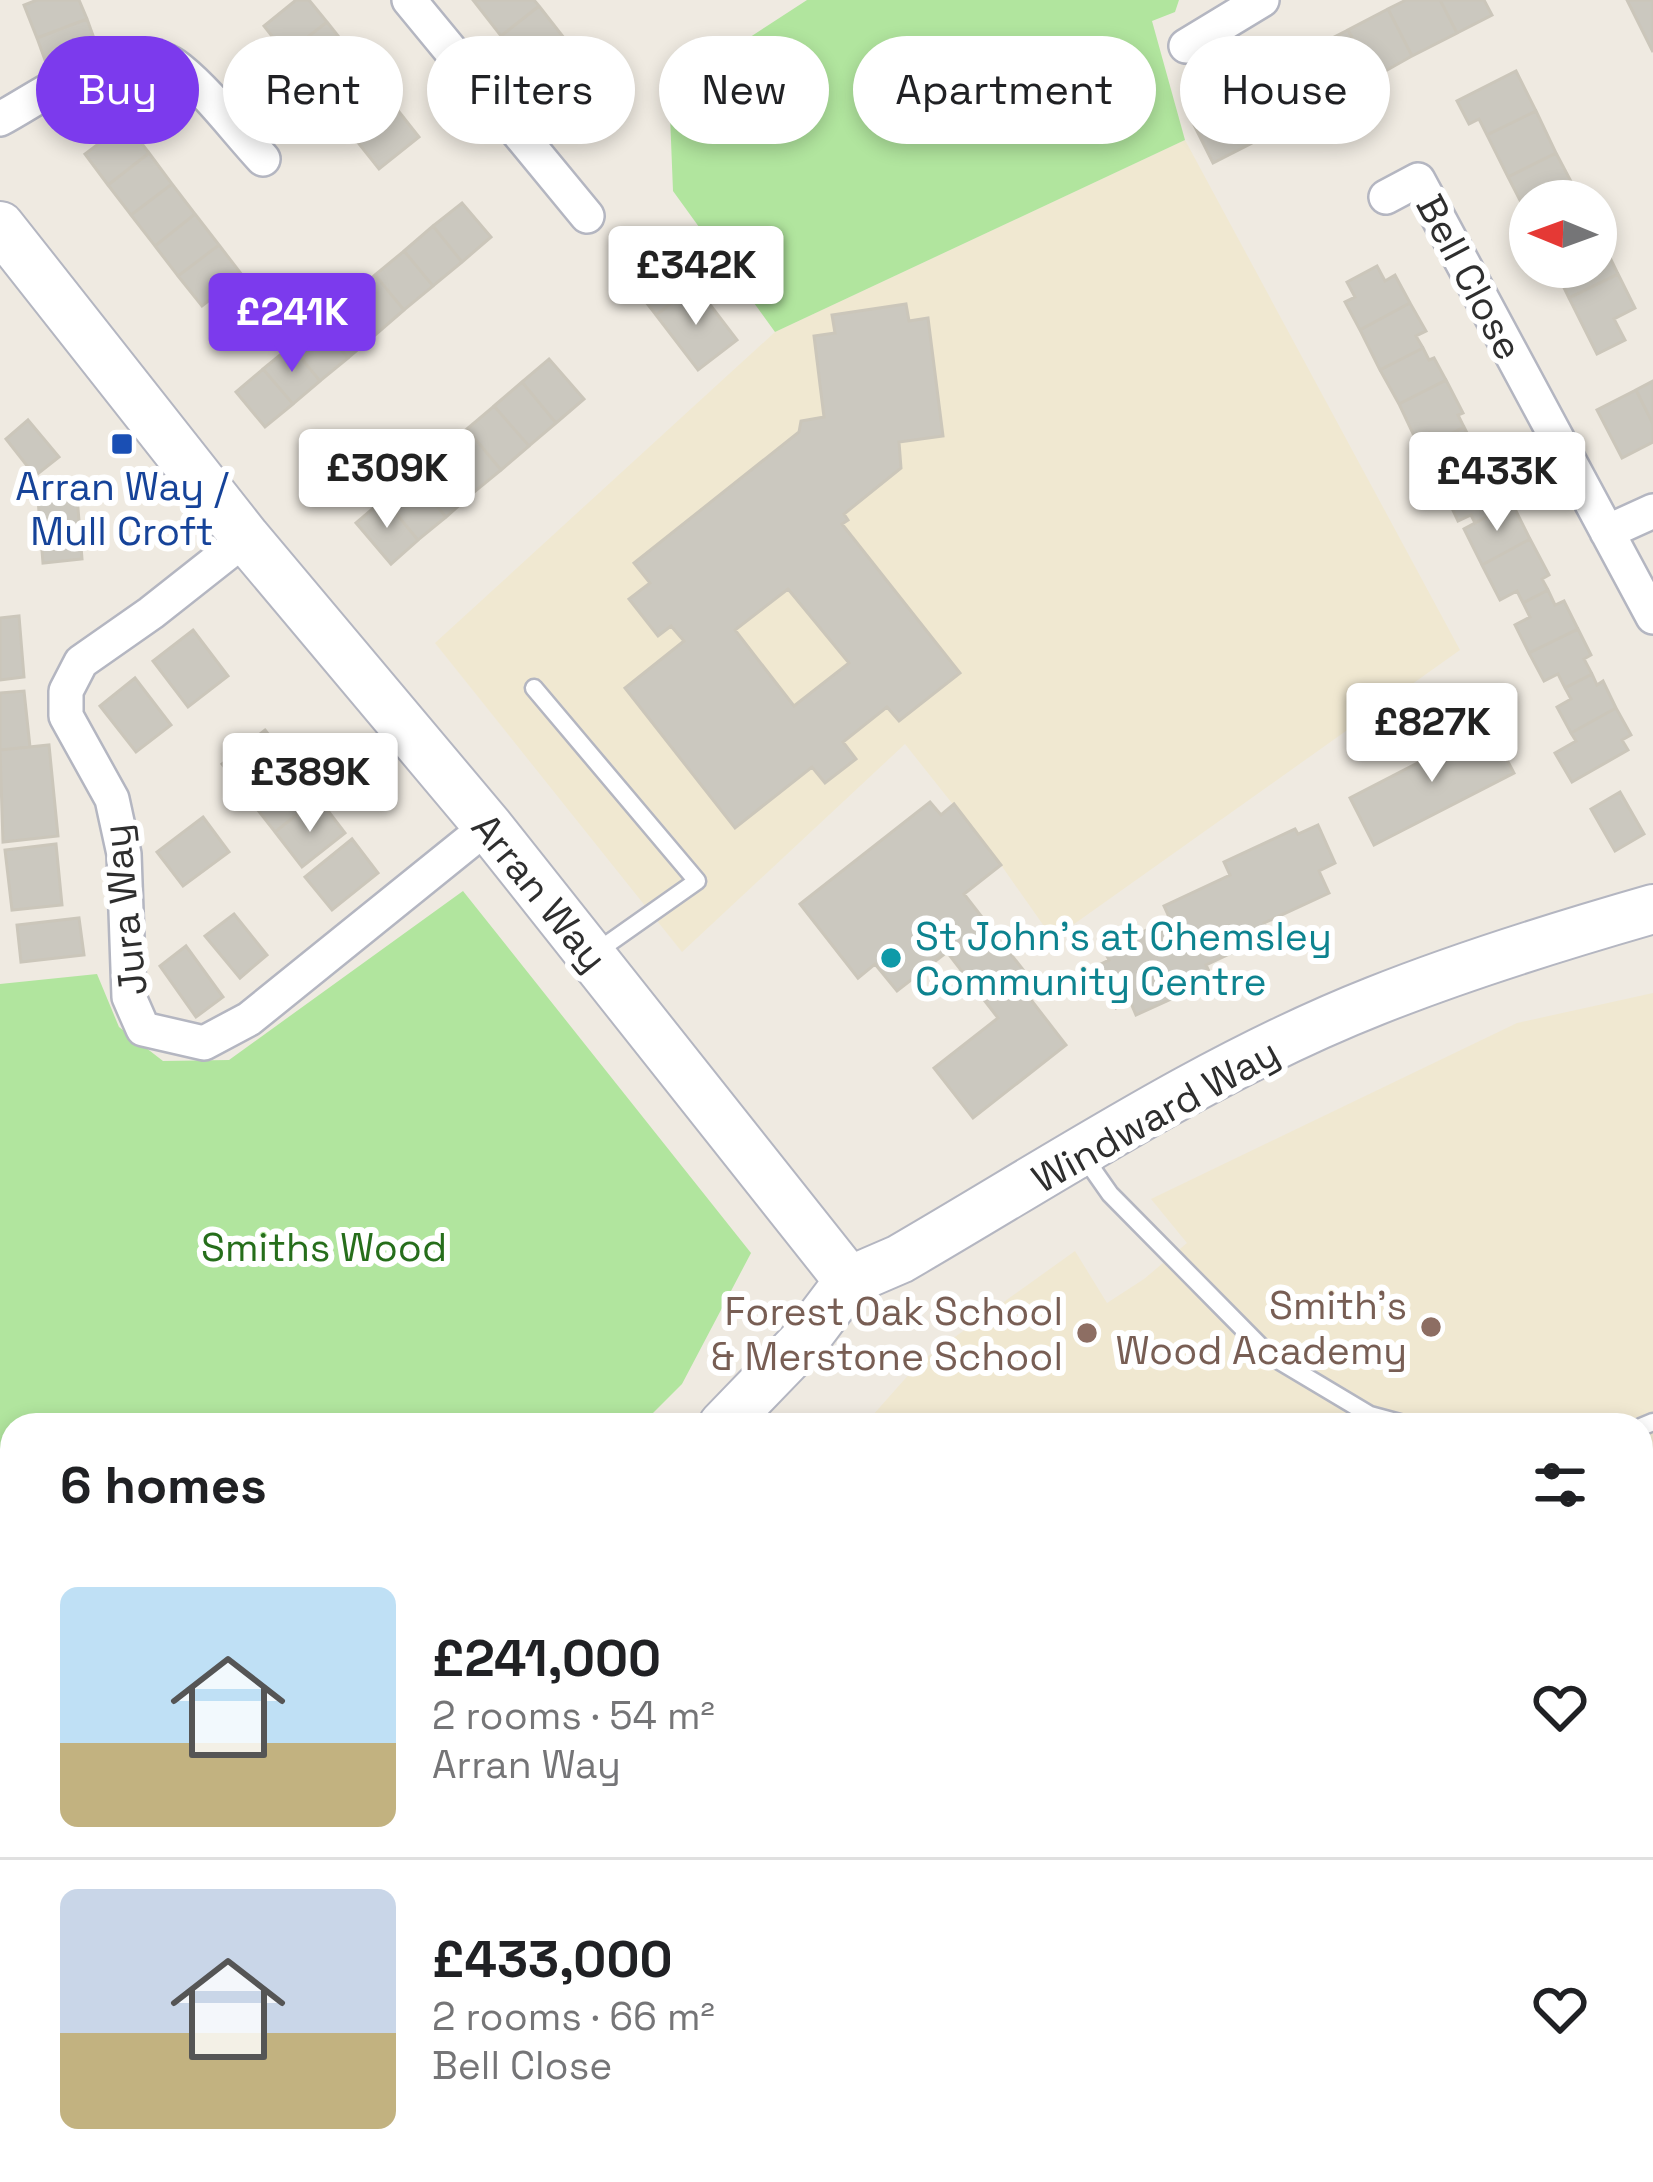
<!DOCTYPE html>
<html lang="en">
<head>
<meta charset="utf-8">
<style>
  body { margin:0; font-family:"Space Grotesk",sans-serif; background:#f2f2f2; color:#202124; height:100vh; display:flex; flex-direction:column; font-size:45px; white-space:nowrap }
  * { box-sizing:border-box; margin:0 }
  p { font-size:39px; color:#757577 }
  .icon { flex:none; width:66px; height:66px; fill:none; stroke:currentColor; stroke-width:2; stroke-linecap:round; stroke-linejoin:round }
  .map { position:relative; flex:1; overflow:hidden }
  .details { position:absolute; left:0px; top:1413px; width:1653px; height:771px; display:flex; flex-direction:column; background:#fff; border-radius:36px 36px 0 0; box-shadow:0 6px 18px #0003 }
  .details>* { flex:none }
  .guide { position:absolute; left:36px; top:36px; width:1581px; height:108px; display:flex; gap:24px }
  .needle { width:78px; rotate:271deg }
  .buttons { position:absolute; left:1509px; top:180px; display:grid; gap:24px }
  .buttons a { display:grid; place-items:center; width:108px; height:108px; border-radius:50%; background:#fff; box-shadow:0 6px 18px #0003; font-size:60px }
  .price { position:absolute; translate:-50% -102px; padding:0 27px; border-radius:12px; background:#fff; color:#222; font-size:39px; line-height:78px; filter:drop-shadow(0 3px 6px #0008) }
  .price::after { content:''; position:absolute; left:50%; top:72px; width:36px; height:27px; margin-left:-18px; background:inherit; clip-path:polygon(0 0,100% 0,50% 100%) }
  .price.current { background:#7c3aed; color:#fff }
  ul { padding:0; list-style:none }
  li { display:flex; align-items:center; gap:36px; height:300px; padding:0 60px }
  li+li { border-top:3px solid #e0e0e0 }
  li span { display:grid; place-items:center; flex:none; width:336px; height:240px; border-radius:18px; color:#555 }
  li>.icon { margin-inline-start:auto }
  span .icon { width:144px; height:144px; fill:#fffc; stroke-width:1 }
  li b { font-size:51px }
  h2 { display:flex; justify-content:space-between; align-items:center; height:144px; padding:0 60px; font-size:51px }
  .tag { padding:0 42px; border-radius:54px; background:#fff; box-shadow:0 6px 18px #0003; font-size:42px; line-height:108px }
  .tag.current { background:#7c3aed; color:#fff }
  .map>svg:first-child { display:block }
  .education { fill:#f0e8d1 }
  .green { fill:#b1e59e }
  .building { fill:#cbc8bf; stroke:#cbc6ba; stroke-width:3; fill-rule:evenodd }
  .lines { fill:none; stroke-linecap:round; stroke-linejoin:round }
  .lane-casing { stroke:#b4b6c1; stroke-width:21 }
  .street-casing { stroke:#b4b6c1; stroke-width:38 }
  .secondary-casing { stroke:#b4b6c1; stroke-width:52 }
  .lane { stroke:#fff; stroke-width:16 }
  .street { stroke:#fff; stroke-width:33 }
  .secondary { stroke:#fff; stroke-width:48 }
  .transit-dot { fill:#1a4fb4; stroke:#fff; stroke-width:4.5 }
  .culture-dot { fill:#0f9aa8; stroke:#fff; stroke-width:4.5 }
  .education-dot { fill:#8d6e63; stroke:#fff; stroke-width:4.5 }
  .labels { text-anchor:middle; stroke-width:12; stroke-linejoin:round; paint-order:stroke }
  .street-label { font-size:39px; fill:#2e2e2e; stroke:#fff }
  .transit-label { font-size:39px; fill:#164399; stroke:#fff }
  .culture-label { font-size:39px; fill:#0d838f; stroke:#fff; text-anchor:start }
  .park-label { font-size:39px; fill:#266e1b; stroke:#fff }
  .education-label { font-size:39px; fill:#785e54; stroke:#fff; text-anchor:end }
</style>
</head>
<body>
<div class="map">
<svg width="1653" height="2182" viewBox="0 0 1653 2182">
  <rect width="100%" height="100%" fill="#efeae1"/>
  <!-- education -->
  <path class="education" d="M 1185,140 L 1460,650 L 1053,939 L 1001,865 L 905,744 L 682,952 L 435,643 L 775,332 Z
    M 1653,993 L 1653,2182 L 1069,2182 L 1061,2172 L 1641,2172 L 1641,1425 L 864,1425 L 920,1362 L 1075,1251 L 1107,1303 L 1144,1279 L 1187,1243 L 1151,1199 L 1517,1023 Z"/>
  <!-- green -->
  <path class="green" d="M 807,0 L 1179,0 L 1175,12 L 1152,21 L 1185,140 L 775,332 L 673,191 L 669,90 Z
    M 463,891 L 751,1253 L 682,1384 L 641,1425 L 12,1425 L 12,2155 L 0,2171 L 0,984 L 97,974 L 119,1027 L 163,1061 L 229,1060 Z
    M 195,2172 L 1060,2172 L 1068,2182 L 187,2182 Z"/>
  <!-- building -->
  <path class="building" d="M 37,0 L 79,0 L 87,19 L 37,38 L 24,5 Z
    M 296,0 L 309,0 L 327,22 L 286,54 L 264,26 Z
    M 473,0 L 534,0 L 539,6 L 501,36 Z
    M 1406,0 L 1440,0 L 1457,33 L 1412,56 L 1388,9 Z
    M 1440,0 L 1484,0 L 1492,15 L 1457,33 Z
    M 1627,0 L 1653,0 L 1653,52 Z
    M 539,6 L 607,93 L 569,123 L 501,36 Z
    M 1388,9 L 1412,56 L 1373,78 L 1348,30 Z
    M 87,19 L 99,52 L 49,71 L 37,38 Z
    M 327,22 L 350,51 L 310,83 L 286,54 Z
    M 1348,30 L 1373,78 L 1332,100 L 1307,51 Z
    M 350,51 L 373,79 L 333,112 L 310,83 Z
    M 1307,51 L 1332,100 L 1302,115 L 1277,66 Z
    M 1516,71 L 1536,111 L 1487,135 L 1479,119 L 1469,124 L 1457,101 Z
    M 1262,75 L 1288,125 L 1250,144 L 1225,94 Z
    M 373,79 L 396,108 L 356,140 L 333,112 Z
    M 1225,94 L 1250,144 L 1213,163 L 1188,113 Z
    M 396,108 L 419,137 L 379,169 L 356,140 Z
    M 1536,111 L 1556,153 L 1508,177 L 1487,135 Z
    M 126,123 L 149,153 L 108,185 L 85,154 Z
    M 149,153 L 172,184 L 131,215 L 108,185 Z
    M 1556,153 L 1575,189 L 1552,201 L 1530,201 L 1527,214 L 1508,177 Z
    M 172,184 L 195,214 L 155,246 L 131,215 Z
    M 462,203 L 491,237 L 462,262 L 433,226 Z
    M 195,214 L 219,245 L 178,276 L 155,246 Z
    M 433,226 L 462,262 L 433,286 L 404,251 Z
    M 652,231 L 695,285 L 656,315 L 614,261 Z
    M 1598,233 L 1618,274 L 1569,298 L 1554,267 L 1596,267 Z
    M 219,245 L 242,275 L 202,306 L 178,276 Z
    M 404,251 L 433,286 L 404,310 L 375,275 Z
    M 1377,266 L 1385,281 L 1395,275 L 1410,303 L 1360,330 L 1345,302 L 1355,297 L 1347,282 Z
    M 1618,274 L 1635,308 L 1614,319 L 1625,340 L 1597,354 L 1569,298 Z
    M 375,275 L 404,310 L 375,335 L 346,299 Z
    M 695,285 L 737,340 L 698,370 L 656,315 Z
    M 346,299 L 375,335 L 348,358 L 318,323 Z
    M 1410,303 L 1426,331 L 1416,336 L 1423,348 L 1380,370 L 1360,330 Z
    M 906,304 L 909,321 L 928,318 L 943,436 L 899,442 L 901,468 L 844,514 L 848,520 L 842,524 L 960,673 L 899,721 L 887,707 L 843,742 L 856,759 L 825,783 L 812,767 L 735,828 L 625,688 L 684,641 L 671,626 L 658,636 L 629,599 L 650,583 L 634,563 L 799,432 L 801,421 L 824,417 L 814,336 L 835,333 L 832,315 ZM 788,589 L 849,663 L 794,706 L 735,630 Z
    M 318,323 L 348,358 L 320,381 L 291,346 Z
    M 291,346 L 320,381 L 293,404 L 263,369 Z
    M 1423,348 L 1429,360 L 1434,358 L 1446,380 L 1399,404 L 1380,370 Z
    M 549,359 L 584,399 L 556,423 L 522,382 Z
    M 263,369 L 293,404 L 265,427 L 236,392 Z
    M 1446,380 L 1463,413 L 1458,415 L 1464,427 L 1434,443 L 1429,433 L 1416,440 L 1399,404 Z
    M 1653,381 L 1653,424 L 1636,390 Z
    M 522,382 L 556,423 L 529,446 L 494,406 Z
    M 1636,390 L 1653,424 L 1653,442 L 1622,458 L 1597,410 Z
    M 494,406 L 529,446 L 501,470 L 467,429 Z
    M 28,420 L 59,457 L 35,476 L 6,439 Z
    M 1464,427 L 1471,441 L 1477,438 L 1491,464 L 1428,497 L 1420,481 L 1434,474 L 1422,449 Z
    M 467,429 L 501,470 L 473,493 L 439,453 Z
    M 439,453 L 473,493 L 446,517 L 411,476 Z
    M 1491,464 L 1507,494 L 1498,499 L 1503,508 L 1475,523 L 1471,515 L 1458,521 L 1443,489 Z
    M 411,476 L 446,517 L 418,540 L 384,499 Z
    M 76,483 L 82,559 L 43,563 L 37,486 Z
    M 384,499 L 418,540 L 391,564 L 356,523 Z
    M 1512,503 L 1530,539 L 1482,565 L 1464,529 Z
    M 1530,539 L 1549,575 L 1542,579 L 1548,590 L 1523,603 L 1517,591 L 1500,600 L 1482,565 Z
    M 1548,590 L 1555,605 L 1564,601 L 1578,629 L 1529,653 L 1515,625 L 1530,617 L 1523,603 Z
    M 19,616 L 24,677 L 0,680 L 0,618 Z
    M 1578,629 L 1591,655 L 1584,659 L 1592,674 L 1565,688 L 1558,674 L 1544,681 L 1529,653 Z
    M 193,630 L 228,676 L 188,707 L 153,661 Z
    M 1592,674 L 1597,685 L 1603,681 L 1616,708 L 1571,733 L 1557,707 L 1571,699 L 1565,688 Z
    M 135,678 L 171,725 L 136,752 L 100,706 Z
    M 24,691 L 30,747 L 0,750 L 0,693 Z
    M 1616,708 L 1631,735 L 1622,740 L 1628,750 L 1572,782 L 1555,753 L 1576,741 L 1571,733 Z
    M 1489,726 L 1514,773 L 1374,845 L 1350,798 Z
    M 265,730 L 305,782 L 293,792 L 305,808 L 275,832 L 222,764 Z
    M 49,745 L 58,836 L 3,842 L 0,750 Z
    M 1620,792 L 1644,834 L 1615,851 L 1591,809 Z
    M 930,802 L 941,815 L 954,804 L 1001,865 L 964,894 L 1038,989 L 1028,996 L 1066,1045 L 973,1118 L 934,1068 L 998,1018 L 947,952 L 897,991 L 875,964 L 858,978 L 800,904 Z
    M 325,807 L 345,833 L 302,867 L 275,832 L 305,808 L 312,817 Z
    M 203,817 L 229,852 L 183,886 L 157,852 Z
    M 1318,825 L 1335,863 L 1319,871 L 1329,893 L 1264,923 L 1270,935 L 1206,965 L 1213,980 L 1136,1015 L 1130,1001 L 1116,1008 L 1097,966 L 1109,960 L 1104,950 L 1170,919 L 1164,906 L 1230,875 L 1224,862 L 1295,829 L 1298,834 Z
    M 352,839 L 378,873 L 332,910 L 305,877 Z
    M 56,844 L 62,905 L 12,910 L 5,850 Z
    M 234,914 L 267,955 L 240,978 L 205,936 Z
    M 79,918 L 84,955 L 21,962 L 17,925 Z
    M 186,946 L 223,997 L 196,1017 L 160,966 Z
    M 1641,1629 L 1653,1634 L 1653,1655 L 1641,1685 Z"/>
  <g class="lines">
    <!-- lane casing -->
    <g class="lane-casing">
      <path id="lane" d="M 534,688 L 697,881 L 592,955
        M 1082,1154 L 1110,1194 L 1268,1354 L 1370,1415 L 1407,1425
        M 1641,1427 L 1653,1422"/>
    </g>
    <!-- street casing -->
    <g class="street-casing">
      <path id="street" d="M 409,0 L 587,216
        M 1186,46 L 1262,0
        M 0,119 C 47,94 130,29 179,69 C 210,94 236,130 263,159
        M 1386,197 L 1418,180 L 1653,617
        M 1607,532 L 1653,511
        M 246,538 L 151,613 L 81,662 L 66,691 L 66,716 L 112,799 L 124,854 L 129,997 L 143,1029 L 204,1043 L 249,1019 L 488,826"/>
    </g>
    <!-- secondary casing -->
    <g class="secondary-casing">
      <path id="secondary" d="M 0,226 L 246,538 L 488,826 L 849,1281
        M 723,1425 L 803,1342 L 849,1281 L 900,1259 C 1055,1169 1208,1067 1375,1001 C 1465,965 1559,936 1653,909
        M 88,2182 L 95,2172"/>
    </g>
    <!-- lane -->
    <use href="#lane" class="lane"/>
    <!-- street -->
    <use href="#street" class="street"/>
    <!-- secondary -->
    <use href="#secondary" class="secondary"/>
  </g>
  <!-- markers -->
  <rect class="transit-dot" x="110" y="432" width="24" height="24" rx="6"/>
  <circle class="culture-dot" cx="891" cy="958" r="12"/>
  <g class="education-dot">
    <circle cx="1431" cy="1327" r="12"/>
    <circle cx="1087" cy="1333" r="12"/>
  </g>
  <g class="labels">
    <!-- street labels -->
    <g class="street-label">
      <text transform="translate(1470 277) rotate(62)" y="14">Bell Close</text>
      <text transform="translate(540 892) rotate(51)" y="14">Arran Way</text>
      <text transform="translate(124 910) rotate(-96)" y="14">Jura Way</text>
      <text transform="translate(1155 1115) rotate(-29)" y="14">Windward Way</text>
    </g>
    <!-- transit labels -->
    <g class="transit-label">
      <text x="122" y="500">Arran Way /<tspan x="122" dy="45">Mull Croft</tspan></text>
    </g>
    <!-- culture labels -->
    <g class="culture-label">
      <text x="915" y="950">St John's at Chemsley<tspan x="915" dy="45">Community Centre</tspan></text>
    </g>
    <!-- park labels -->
    <g class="park-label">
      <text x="324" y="1261">Smiths Wood</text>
    </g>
    <!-- education labels -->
    <g class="education-label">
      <text x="1407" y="1319">Smith's<tspan x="1407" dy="45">Wood Academy</tspan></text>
      <text x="1063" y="1325">Forest Oak School<tspan x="1063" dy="45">&amp; Merstone School</tspan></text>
    </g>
  </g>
</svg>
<div class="buttons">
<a><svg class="needle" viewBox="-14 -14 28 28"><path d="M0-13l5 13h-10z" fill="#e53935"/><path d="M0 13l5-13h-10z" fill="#757577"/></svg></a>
</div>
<b class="price" style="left:696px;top:328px">£342K</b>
<b class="price current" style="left:292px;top:375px">£241K</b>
<b class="price" style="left:387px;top:531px">£309K</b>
<b class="price" style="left:1497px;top:534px">£433K</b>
<b class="price" style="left:1432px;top:785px">£827K</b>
<b class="price" style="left:310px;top:835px">£389K</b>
<div class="guide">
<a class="tag current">Buy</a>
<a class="tag">Rent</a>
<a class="tag">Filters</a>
<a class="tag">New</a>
<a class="tag">Apartment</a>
<a class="tag">House</a>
</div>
<section class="details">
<h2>6 homes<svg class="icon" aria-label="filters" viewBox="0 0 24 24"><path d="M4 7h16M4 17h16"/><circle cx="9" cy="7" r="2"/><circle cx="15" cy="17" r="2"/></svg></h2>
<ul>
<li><span style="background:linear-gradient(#bfe0f5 65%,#c2b280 0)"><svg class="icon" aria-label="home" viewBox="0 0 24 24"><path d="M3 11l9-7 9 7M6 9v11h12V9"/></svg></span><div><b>£241,000</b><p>2 rooms · 54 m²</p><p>Arran Way</p></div><svg class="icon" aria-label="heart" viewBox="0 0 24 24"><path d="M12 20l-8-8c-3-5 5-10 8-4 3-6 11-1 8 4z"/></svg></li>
<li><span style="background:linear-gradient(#c9d6e8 60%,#c2b280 0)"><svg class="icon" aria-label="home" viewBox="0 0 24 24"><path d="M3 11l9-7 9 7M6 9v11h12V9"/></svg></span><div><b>£433,000</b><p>2 rooms · 66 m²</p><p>Bell Close</p></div><svg class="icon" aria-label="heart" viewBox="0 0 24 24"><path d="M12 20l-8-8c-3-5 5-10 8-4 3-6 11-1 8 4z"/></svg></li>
</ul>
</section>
</div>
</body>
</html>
